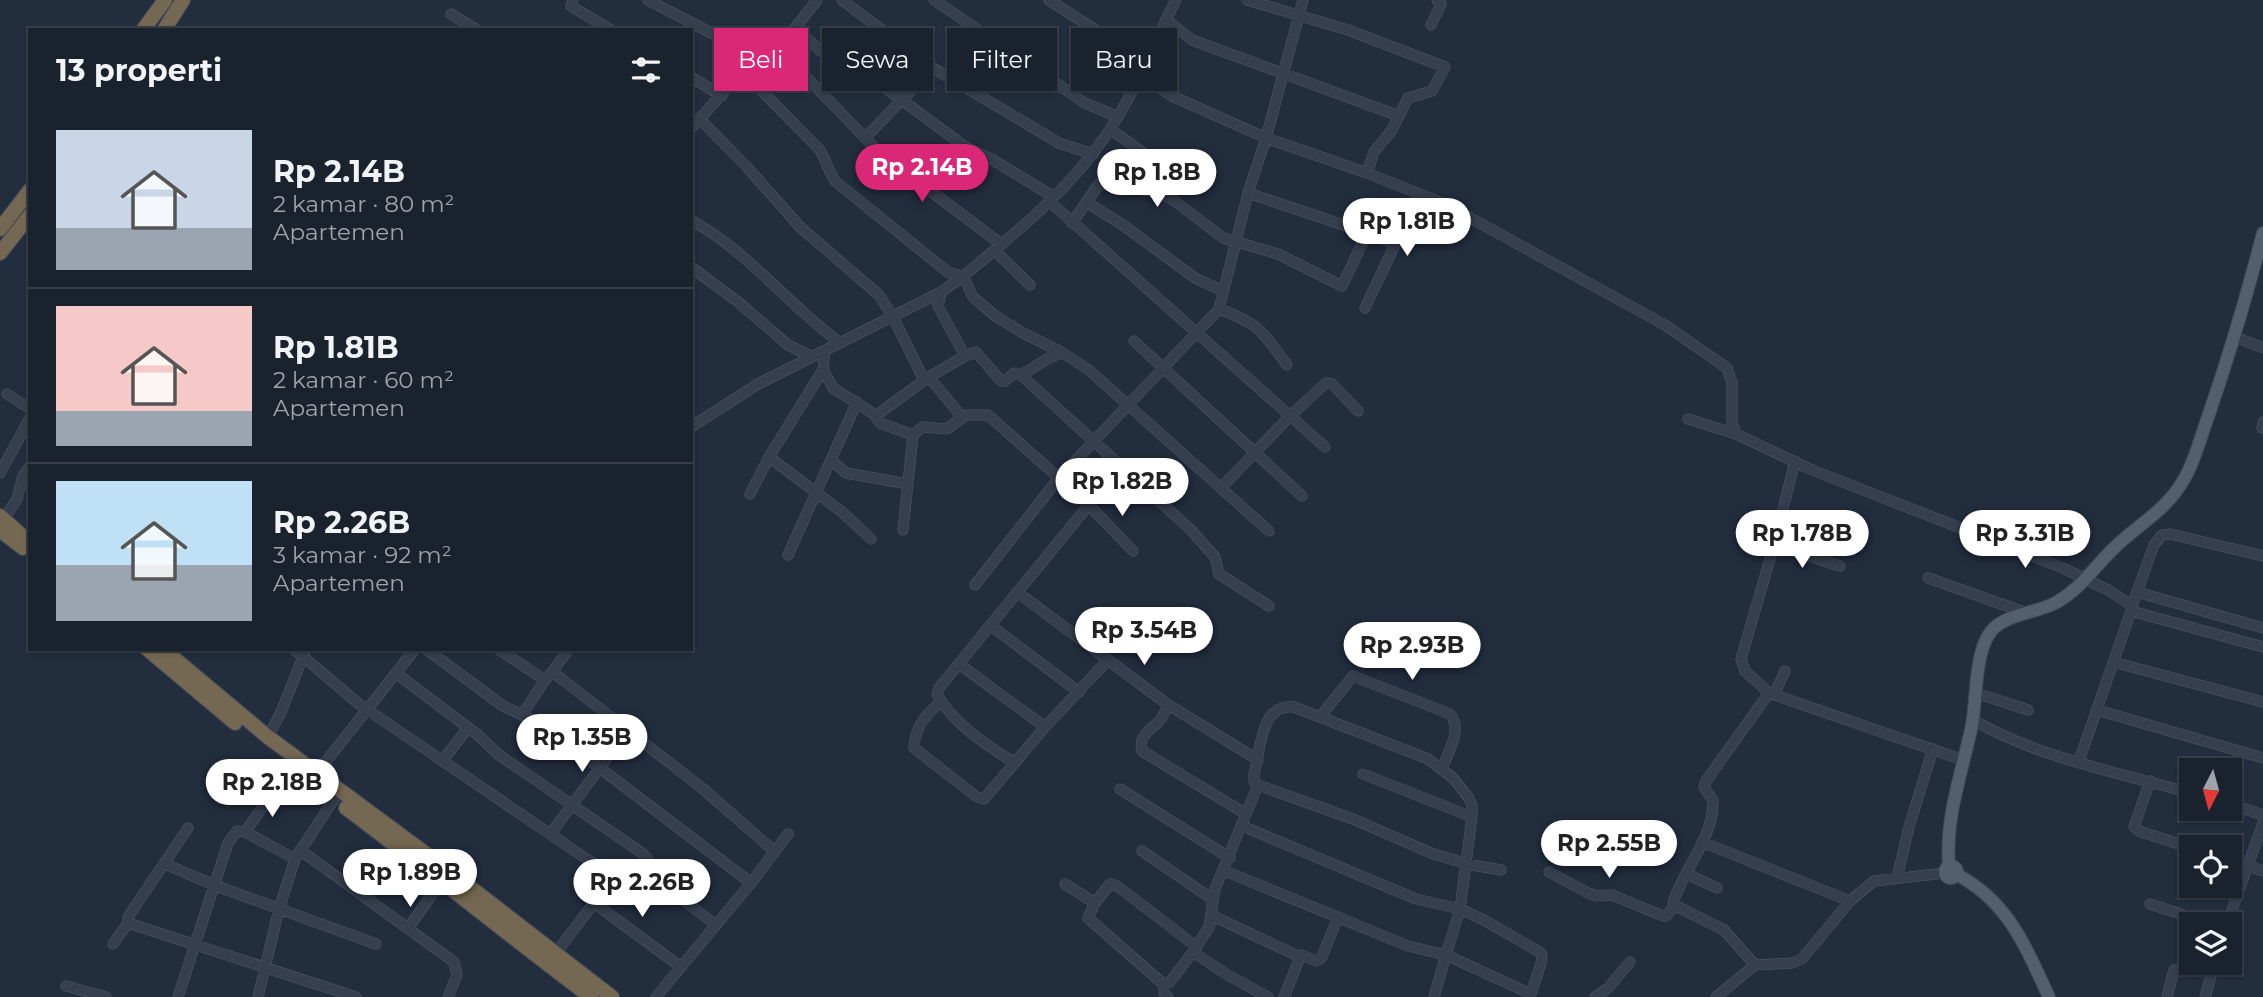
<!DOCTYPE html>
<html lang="id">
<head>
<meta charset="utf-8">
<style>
  body { margin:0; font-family:Montserrat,sans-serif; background:#272f3a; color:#f1f3f6; height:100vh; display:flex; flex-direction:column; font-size:26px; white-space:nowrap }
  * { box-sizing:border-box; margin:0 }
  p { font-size:23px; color:#9fa4aa }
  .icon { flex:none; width:38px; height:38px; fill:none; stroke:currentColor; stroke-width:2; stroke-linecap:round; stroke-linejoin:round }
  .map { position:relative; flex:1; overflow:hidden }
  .drawer { position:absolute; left:28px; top:28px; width:665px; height:623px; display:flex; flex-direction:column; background:#1a222e; border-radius:0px; box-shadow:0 2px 5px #0004,0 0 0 2px #383f4a }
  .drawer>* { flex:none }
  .guide { position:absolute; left:714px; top:28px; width:665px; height:63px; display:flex; gap:14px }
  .needle { width:46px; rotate:186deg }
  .buttons { position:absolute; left:2179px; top:758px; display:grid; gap:14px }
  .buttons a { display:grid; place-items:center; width:63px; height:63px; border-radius:0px; background:#1a222e; box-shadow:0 2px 5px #0004,0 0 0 2px #383f4a; font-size:35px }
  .price { position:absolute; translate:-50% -60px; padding:0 16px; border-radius:24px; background:#fff; color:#222; font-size:23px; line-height:46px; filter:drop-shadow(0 2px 4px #0008) }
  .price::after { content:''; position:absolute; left:50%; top:42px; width:21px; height:16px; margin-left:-10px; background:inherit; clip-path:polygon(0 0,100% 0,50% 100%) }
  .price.active { background:#db2777; color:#fff }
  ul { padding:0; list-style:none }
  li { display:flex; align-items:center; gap:21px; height:175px; padding:0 28px }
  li+li { border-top:2px solid #383f4a }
  li span { display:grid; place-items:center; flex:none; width:196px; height:140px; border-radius:0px; color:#555 }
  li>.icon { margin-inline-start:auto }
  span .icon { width:84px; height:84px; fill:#fffc; stroke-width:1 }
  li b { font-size:30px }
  h2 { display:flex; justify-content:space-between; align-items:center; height:84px; padding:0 28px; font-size:30px }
  .tag { padding:0 24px; border-radius:0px; background:#1a222e; box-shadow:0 2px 5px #0004,0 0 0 2px #383f4a; font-size:24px; line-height:63px }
  .tag.active { background:#db2777; color:#fff }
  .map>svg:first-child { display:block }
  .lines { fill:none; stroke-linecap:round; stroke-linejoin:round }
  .minor-casing { stroke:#515a69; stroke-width:11 }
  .major-casing { stroke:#3f4857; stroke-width:14 }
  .highway-casing { stroke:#414a59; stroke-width:16 }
  .minor { stroke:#363f4e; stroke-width:10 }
  .major { stroke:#535e6e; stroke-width:12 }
  .highway { stroke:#746852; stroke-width:14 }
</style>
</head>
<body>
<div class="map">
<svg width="2263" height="997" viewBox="0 0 2263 997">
  <rect width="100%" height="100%" fill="#222d3e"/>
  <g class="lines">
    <!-- minor casing -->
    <g class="minor-casing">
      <path id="minor" d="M 573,0 L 571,6 L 611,30
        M 648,0 L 744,50 L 755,59
        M 842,0 L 933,68 L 1059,143 L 1093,154
        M 934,0 L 1085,103 L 1118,117
        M 1049,0 L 1147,63
        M 1247,0 L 1348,30 L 1445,67 L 1432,91 L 1408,98 L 1392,130 L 1374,152 L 1367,173
        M 451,14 L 477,30
        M 1167,20 L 1192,40 L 1399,116
        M 1431,25 L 1441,4 L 1437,0
        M 791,33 L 817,0
        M 773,43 L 880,153 L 1001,244
        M 743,72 L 819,149 C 827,160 828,172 836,182 L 949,273 L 963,276 L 973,297 L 994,315 L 1023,333 L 1063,353 L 1089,370 L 1269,531
        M 1141,76 L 1172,96 L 1266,138 L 1367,173 L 1445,204 L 1665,325 L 1727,368 L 1732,383 L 1732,421 L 1736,434 L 1812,470 L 2063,568 L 2110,591 L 2132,606 L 2131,611 L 2263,647
        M 691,77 L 722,96
        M 700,119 L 746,166 L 800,227 L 879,295 L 893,317 L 924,380
        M 691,128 C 716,103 763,39 795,32 L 804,36 L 822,52 L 868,75 L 964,146 L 993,160 L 1054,197
        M 1110,129 L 1148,156
        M 865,138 L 933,68
        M 1050,202 L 1325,447
        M 1086,202 L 1123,225 L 1195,278 L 1223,291
        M 691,220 C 750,253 787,304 840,343
        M 1072,223 L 1099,184 L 1158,192 L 1172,199 L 1223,238 L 1278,254 L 1342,286 L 1367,233 L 1248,193
        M 1367,233 L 1396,244
        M 994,250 L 1030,285
        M 691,267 L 737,301 L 788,345 L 812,357
        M 941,292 L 938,306 L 965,356 L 976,352 L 1001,381 L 1005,381 L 1014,373 L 1019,375 C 1035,370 1045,356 1063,353
        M 1365,308 L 1419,194
        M 1219,309 C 1260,324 1262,331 1287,365
        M 2235,337 L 2263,348
        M 1134,341 L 1302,496
        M 825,351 L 823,370 L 833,388 L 877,416
        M 1021,375 L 1191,530 L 1215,557 L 1219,574 L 1269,606
        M 929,377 L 962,417
        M 7,394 L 30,409
        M 1688,419 L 1736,434
        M 691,427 L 758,384 L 941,292 C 961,279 978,264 996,249 C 1043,210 1088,168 1119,115 C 1141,78 1156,38 1176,0
        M 2262,428 L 2263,422
        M 913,435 L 880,423 L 877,419 L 878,414 L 929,377 L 965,356
        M 769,457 L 823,370
        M 831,460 L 846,473 L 908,484
        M 0,473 L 30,418
        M 1221,488 L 1291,415 L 1326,383 L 1332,384 L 1358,411
        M 750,494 L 769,457 L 842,512 L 871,539
        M 4,519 L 17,499 L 23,476 L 30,466
        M 903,530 L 913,435 L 923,427 L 947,429 L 966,415 L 988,415 L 1085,501 L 1133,551
        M 1774,545 L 1840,566
        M 788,555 L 857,402
        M 1928,578 L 2027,613
        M 975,585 L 1058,479 L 1219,309 L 1248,193 L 1266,138 L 1303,0
        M 1017,592 L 1167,704 L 1258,760
        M 2137,592 L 2263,628
        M 2132,606 L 2154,545 L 2162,535 L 2170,534 L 2263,556
        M 990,625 L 1079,692
        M 294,649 L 359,704 L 622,883 L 628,884 L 642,868 L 647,858 L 642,853 L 499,755 L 478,735 L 397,674
        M 426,649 L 503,706 L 531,719 L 600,768 L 751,883
        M 498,649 L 545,680 L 552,672 L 563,680 L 702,788 L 774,851
        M 2113,662 L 2263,702
        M 959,664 L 1045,727
        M 552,672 L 566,653 L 566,649
        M 1769,693 L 1963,760
        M 1976,693 L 2028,710
        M 1774,695 L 1785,671
        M 941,701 C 925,716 915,726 914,748 L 977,797 L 984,799 L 1045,727 L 1108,660
        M 1167,704 C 1163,730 1136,729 1142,751 L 1246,814
        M 2097,710 L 2263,758
        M 522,715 L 545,680
        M 1320,717 L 1353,676 L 1450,714 C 1463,729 1448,752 1442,769
        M 1973,720 C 2037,757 2119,773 2191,793
        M 268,737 L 282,710 L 306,649
        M 443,760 L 468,728
        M 2079,761 L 2131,611
        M 1015,763 C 987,745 953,724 937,694 L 939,688 L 1088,506
        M 316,774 L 415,649
        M 1363,774 L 1472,817
        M 2150,781 L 2134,827 L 2139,831 L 2191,848
        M 1120,789 L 1230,858
        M 2230,804 L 2263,815
        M 1242,826 L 1416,899 L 1460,909 L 1484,920 L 1536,950 L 1541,953 L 1542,960 L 1530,997
        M 245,832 L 276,788
        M 551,833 L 628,730
        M 1702,842 L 1850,901
        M 300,850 L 454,962 L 457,975 L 448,997
        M 1142,851 L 1212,899
        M 2230,860 L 2263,871
        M 165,864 L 214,885 L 376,944
        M 642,868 L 716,925
        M 605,870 L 593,888 L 594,903 L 681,967
        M 1501,870 L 1467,864 L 1431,853 L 1353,819 L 1258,785 L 1254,781 L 1254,774 C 1261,749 1260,703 1294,707 L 1428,759 L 1453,778 L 1468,797 L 1472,805 L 1472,817 L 1460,909 L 1446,955 L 1531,994
        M 1225,871 L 1408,946 L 1446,955 L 1434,997
        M 1549,872 L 1588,893 L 1597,896 L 1612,895 L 1663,916 L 1666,916 L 1675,905
        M 1687,874 L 1717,888
        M 1897,878 L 1909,827 L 1933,749
        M 1065,884 L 1095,903 L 1110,884 L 1117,886 L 1197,947
        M 1095,903 L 1088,918 L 1161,982 L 1165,984 L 1170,982 L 1193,952 L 1209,927 L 1215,889 L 1258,785
        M 2150,904 L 2212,924
        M 1213,916 L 1300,957
        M 128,923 L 356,997
        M 2227,924 L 2263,823
        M 409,927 L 442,880
        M 113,944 L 128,923 L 128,917 L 188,828
        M 1193,952 L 1226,974 L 1268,997
        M 555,954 L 594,903
        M 1755,965 L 1724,930 L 1676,906 L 1673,902 C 1684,869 1714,837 1713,801 L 1704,787 L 1706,781 L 1769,693 L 1745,671 L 1741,659 L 1774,545 L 1795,461
        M 1164,984 L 1164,993 L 1168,997
        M 66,986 L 106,997
        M 178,997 L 228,843 L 237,831 L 245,832 L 295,859
        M 258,997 L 279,909 L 295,859 L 334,799
        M 656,997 L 751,883 L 788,834
        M 1284,997 L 1301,955 L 1316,961 L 1321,959 L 1338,917
        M 1595,997 L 1608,988 L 1630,962
        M 1716,997 L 1755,965 L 1792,963 L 1802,959 L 1850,901 L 1874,881 L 1945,873
        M 2167,997 L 2174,970
        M 2205,997 L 2215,962"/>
    </g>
    <!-- major casing -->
    <g class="major-casing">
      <path id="major" d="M 1949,866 C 1945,817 1962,773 1972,725 C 1977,699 1974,647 1994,628 C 2010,613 2038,613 2057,602 C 2080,589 2093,569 2111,551 C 2135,526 2164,513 2183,481 C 2195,462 2200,438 2208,417 C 2229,356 2247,295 2263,233
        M1945 872a6 6 0 1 1 12 0a6 6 0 1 1-12 0Z
        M 1956,874 C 2009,902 2025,946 2049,997"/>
    </g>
    <!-- highway casing -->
    <g class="highway-casing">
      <path id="highway" d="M 143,30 L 165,0
        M 164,30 L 183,0
        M 0,229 L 30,190
        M 0,253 L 30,215
        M 0,516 L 30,543
        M 0,530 L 23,548
        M 147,649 L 235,723
        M 163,649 L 268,737 L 449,871 L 612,997
        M 346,808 C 429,870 508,935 591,997"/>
    </g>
    <!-- minor -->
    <use href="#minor" class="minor"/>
    <!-- major -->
    <use href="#major" class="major"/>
    <!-- highway -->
    <use href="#highway" class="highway"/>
  </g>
</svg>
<div class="buttons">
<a><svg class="needle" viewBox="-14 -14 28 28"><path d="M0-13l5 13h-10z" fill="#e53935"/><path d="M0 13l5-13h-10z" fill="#9fa4aa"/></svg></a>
<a><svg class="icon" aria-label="locate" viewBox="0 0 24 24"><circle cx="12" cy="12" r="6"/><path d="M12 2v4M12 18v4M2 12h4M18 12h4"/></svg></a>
<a><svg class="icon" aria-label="layers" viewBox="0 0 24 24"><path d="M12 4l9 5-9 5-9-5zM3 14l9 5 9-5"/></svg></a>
</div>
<b class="price active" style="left:922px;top:204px">Rp 2.14B</b>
<b class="price" style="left:1157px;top:209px">Rp 1.8B</b>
<b class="price" style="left:1407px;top:258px">Rp 1.81B</b>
<b class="price" style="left:1122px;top:518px">Rp 1.82B</b>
<b class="price" style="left:1802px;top:570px">Rp 1.78B</b>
<b class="price" style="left:2025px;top:570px">Rp 3.31B</b>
<b class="price" style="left:1144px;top:667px">Rp 3.54B</b>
<b class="price" style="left:1412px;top:682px">Rp 2.93B</b>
<b class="price" style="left:582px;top:774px">Rp 1.35B</b>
<b class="price" style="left:272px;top:819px">Rp 2.18B</b>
<b class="price" style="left:1609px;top:880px">Rp 2.55B</b>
<b class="price" style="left:410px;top:909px">Rp 1.89B</b>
<b class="price" style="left:642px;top:919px">Rp 2.26B</b>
<div class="guide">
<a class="tag active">Beli</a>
<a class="tag">Sewa</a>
<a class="tag">Filter</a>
<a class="tag">Baru</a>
</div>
<section class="drawer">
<h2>13 properti<svg class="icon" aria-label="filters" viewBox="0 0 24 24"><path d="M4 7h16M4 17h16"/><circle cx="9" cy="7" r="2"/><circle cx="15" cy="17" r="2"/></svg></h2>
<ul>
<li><span style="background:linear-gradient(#c9d6e8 70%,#9aa5b1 0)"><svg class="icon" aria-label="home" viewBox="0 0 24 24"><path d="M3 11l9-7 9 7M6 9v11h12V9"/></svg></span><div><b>Rp 2.14B</b><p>2 kamar · 80 m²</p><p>Apartemen</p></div></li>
<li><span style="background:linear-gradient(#f6c9c9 75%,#9aa5b1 0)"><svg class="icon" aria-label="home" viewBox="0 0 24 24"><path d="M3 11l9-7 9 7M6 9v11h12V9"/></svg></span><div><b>Rp 1.81B</b><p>2 kamar · 60 m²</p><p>Apartemen</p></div></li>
<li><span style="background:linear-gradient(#bfe0f5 60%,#9aa5b1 0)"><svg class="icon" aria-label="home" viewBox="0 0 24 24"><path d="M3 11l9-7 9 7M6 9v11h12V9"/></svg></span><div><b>Rp 2.26B</b><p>3 kamar · 92 m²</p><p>Apartemen</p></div></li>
</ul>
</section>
</div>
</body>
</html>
